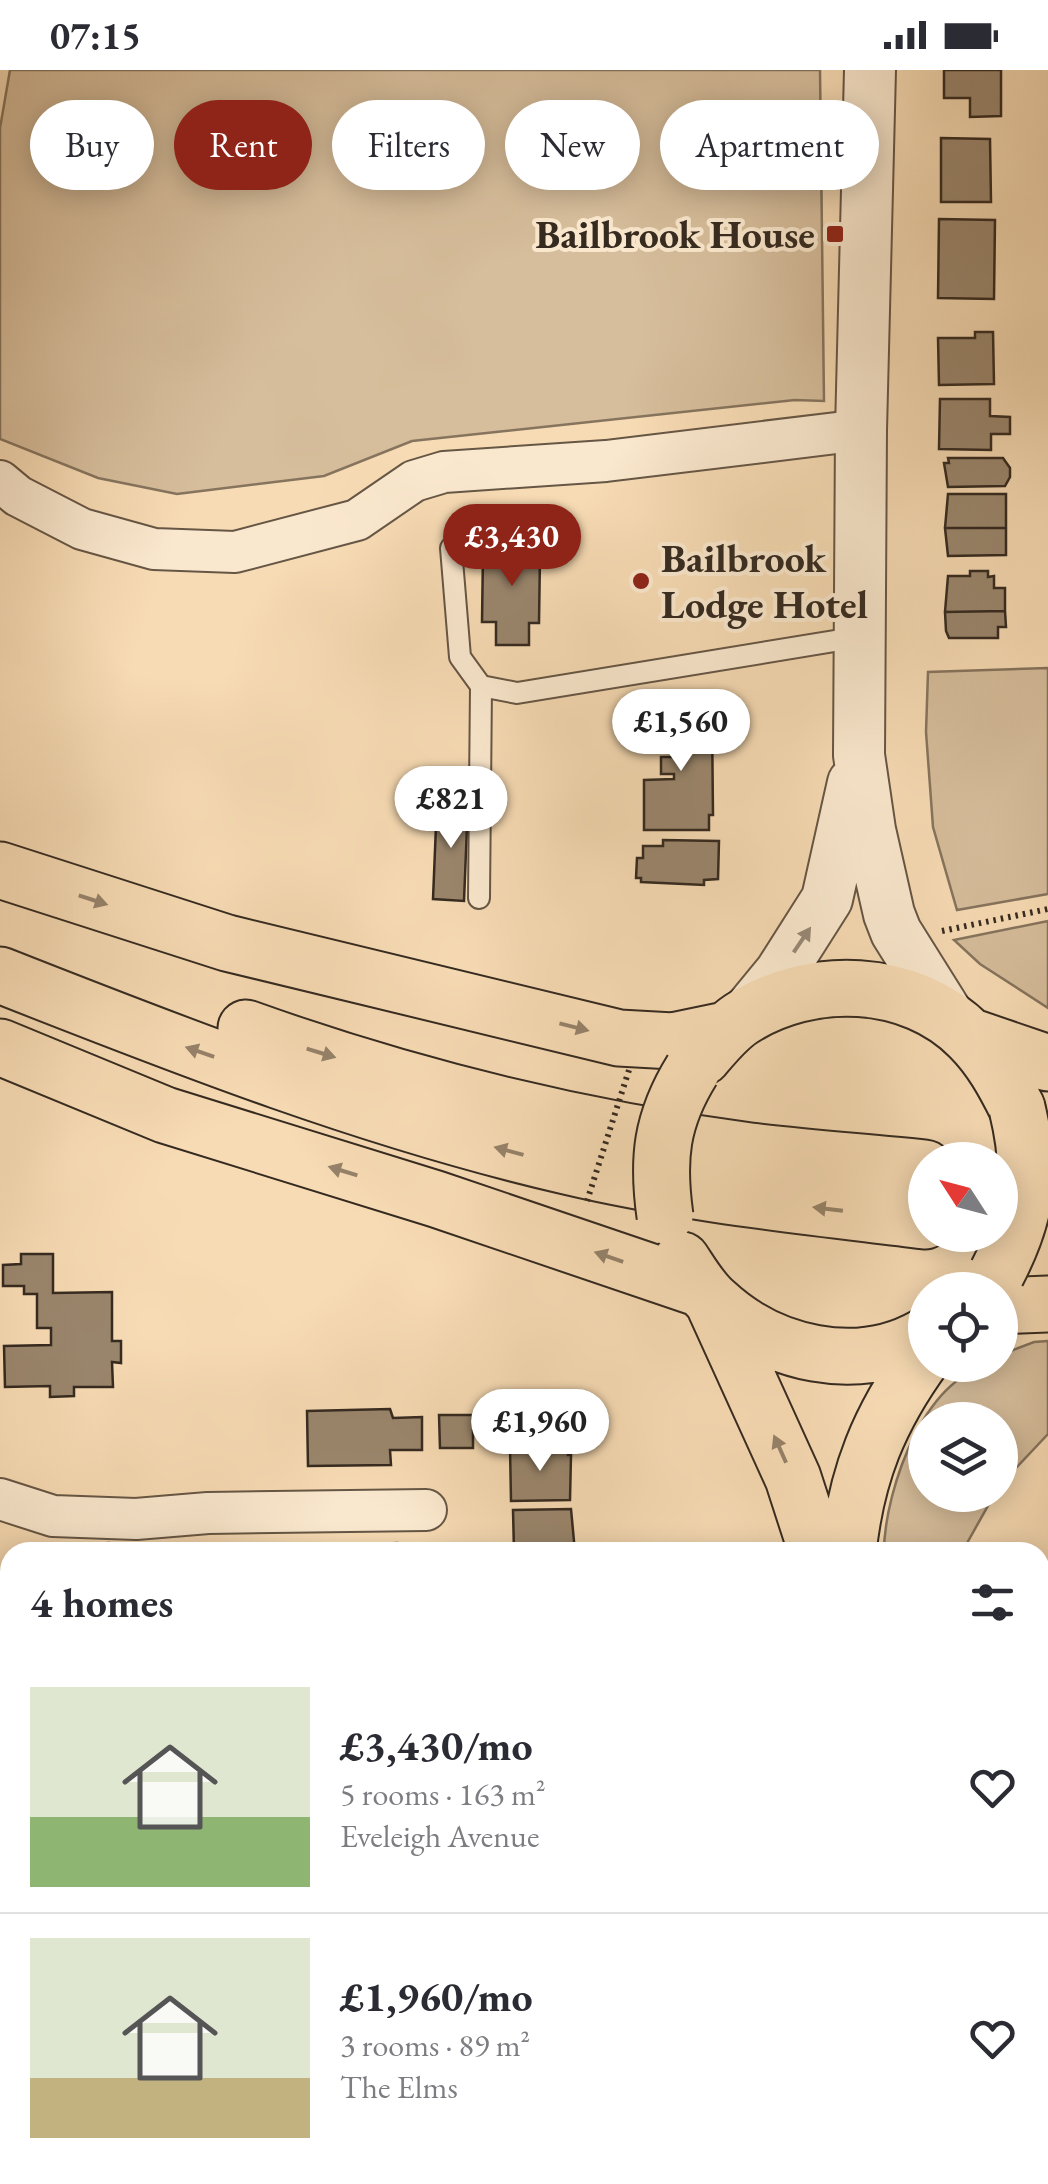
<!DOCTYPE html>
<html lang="en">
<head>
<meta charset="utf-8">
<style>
  body { margin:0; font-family:"EB Garamond",serif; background:#f7f7f7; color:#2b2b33; height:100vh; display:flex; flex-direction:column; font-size:38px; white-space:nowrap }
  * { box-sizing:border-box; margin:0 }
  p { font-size:32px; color:#7c7c81 }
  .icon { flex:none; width:55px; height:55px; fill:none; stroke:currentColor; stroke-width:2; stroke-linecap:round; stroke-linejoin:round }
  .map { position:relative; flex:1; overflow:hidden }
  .drawer { position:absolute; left:0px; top:1472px; width:1050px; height:642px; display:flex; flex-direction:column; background:#fff; border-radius:30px 30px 0 0; box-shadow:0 5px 25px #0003 }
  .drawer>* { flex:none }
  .hud { position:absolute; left:30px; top:30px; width:990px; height:90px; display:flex; gap:20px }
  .needle { width:65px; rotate:306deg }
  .buttons { position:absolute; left:908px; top:1072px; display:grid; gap:20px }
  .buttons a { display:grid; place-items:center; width:110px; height:110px; border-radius:50%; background:#fff; box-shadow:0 5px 25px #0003; font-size:50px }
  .price { position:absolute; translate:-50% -85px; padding:0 22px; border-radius:35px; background:#fff; color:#222; font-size:32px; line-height:65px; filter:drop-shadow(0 2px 5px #0008) }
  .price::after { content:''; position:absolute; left:50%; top:60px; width:30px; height:22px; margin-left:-15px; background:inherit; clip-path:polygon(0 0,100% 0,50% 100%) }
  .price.current { background:#8f2418; color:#fff }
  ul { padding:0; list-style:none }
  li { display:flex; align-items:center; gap:30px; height:250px; padding:0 30px }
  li+li { border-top:2px solid #e1e1e2 }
  li span { display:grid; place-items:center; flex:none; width:280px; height:200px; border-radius:0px; color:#555 }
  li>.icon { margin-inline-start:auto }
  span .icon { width:120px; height:120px; fill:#fffc; stroke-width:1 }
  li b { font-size:42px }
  h2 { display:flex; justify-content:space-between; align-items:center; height:120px; padding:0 30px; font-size:42px }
  .tag { padding:0 35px; border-radius:45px; background:#fff; box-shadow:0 5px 25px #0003; font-size:35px; line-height:90px }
  .tag.current { background:#8f2418; color:#fff }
  .status { display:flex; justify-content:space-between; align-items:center; height:70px; padding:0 50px; background:#fff; direction:ltr }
  .status svg { height:28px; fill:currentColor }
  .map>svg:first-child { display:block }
  .green { fill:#d6bd9b; stroke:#86745e; stroke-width:2.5 }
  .building { fill:#9a866d; stroke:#352a20; stroke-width:2.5 }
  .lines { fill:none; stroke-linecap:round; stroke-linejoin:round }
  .service-casing { stroke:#665645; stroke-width:24 }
  .minor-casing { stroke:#665645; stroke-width:44 }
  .tertiary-casing { stroke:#665645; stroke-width:54 }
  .trunk-casing { stroke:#352a20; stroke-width:59 }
  .path { stroke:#352a20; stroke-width:6; stroke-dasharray:2.5 5; stroke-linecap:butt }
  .service { stroke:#fae8ce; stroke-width:20 }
  .minor { stroke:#fae8ce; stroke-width:40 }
  .tertiary { stroke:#fae8ce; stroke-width:50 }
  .trunk { stroke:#f7dbb4; stroke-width:55 }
  .trunk-bridge-casing { stroke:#352a20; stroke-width:59; stroke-linecap:butt }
  .path-bridge { stroke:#352a20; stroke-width:6; stroke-dasharray:2.5 5; stroke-linecap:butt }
  .trunk-bridge { stroke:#f7dbb4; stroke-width:55 }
  .oneway { fill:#96826a }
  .oneway2 { fill:#988977 }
  .poi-dot { fill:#8f2418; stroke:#fae8ce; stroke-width:4 }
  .labels { text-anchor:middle; stroke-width:8; stroke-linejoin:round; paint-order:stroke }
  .poi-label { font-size:40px; font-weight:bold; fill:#352a20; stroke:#fae8ce; text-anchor:end }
</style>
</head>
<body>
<div class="status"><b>07:15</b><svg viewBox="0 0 49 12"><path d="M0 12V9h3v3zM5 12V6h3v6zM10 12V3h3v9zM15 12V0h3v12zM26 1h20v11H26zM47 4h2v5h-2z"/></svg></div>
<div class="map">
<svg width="1048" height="2114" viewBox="0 0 1048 2114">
  <rect width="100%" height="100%" fill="#f7dbb4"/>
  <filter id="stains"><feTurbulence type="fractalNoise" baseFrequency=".002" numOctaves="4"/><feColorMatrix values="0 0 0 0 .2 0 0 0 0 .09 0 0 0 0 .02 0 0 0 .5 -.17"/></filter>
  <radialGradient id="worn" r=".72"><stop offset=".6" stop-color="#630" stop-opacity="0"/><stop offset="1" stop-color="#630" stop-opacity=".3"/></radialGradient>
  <!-- green -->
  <path class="green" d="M 10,0 L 820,0 L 824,331 L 795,330 L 412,371 L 324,406 L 177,424 L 98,408 L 0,369 L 0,58 Z
    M 1048,598 L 1048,824 L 957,840 L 933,757 L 926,662 L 928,602 Z
    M 1048,851 L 1048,938 L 980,894 L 954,870 Z
    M 1048,1271 L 1048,1364 L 1000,1415 L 1000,1350 L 925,1350 L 925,1425 L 994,1425 L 962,1482 L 884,1482 C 884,1421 927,1295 1000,1295 L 1000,1285 L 1034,1272 Z
    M 0,1637 L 10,1637 L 10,1911 L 0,1910 Z
    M 111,2105 L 811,2105 L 811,2114 L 107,2114 Z"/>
  <!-- building -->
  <path class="building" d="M 944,0 L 1001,0 L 1001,46 L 970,47 L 970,28 L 944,28 Z
    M 941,68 L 990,69 L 991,132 L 941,132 Z
    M 939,149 L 995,150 L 994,229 L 938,228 Z
    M 975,262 L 993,262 L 994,314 L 939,315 L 938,268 L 975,268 Z
    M 940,329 L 990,329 L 990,346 L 1010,347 L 1010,364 L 991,364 L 991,380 L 939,379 Z
    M 948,388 L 1003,388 L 1010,398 L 1010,407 L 1005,416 L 948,417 L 944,393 L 949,393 Z
    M 948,424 L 1006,424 L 1006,458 L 945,458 Z
    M 945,458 L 1006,458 L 1006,485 L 948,486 Z
    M 500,463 L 531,464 L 530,485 L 540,485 L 539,553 L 529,553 L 529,575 L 496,575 L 496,552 L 482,552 L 483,483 L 500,484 Z
    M 970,501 L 988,501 L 988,507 L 994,506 L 994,518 L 1005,518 L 1005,541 L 945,542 L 948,506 L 970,506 Z
    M 1005,541 L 1006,557 L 998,557 L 998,568 L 949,568 L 946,561 L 945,542 Z
    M 680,637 L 691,637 L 691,646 L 712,646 L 713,745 L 709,745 L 709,760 L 644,760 L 644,710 L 674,709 L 674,704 L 661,704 L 661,687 L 673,687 L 673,675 L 660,675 L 660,662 L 642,663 L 642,645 L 680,645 Z
    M 437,731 L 468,732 L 464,831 L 433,829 Z
    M 663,770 L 719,771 L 718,809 L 704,810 L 704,815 L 641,812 L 641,808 L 636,808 L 637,788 L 643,788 L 643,776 L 663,776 Z
    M 21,1184 L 53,1184 L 53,1223 L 112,1222 L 112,1271 L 121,1271 L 121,1293 L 112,1292 L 113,1317 L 74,1317 L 74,1326 L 50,1327 L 50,1316 L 5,1317 L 4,1276 L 51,1275 L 51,1258 L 37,1258 L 37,1224 L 24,1224 L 24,1216 L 3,1216 L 3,1195 L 21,1194 Z
    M 390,1339 L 393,1348 L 422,1347 L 422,1380 L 390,1380 L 391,1395 L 308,1396 L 307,1341 Z
    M 439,1345 L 473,1345 L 473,1378 L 440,1378 Z
    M 568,1376 L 568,1385 L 571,1385 L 570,1430 L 511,1431 L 510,1378 Z
    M 571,1439 L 575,1482 L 514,1482 L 513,1440 Z
    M 109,1473 L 110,1482 L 45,1482 L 45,1476 Z
    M 397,1473 L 398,1482 L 423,1482 L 337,1482 L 337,1476 Z
    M 0,1535 L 10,1535 L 10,1571 L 0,1571 Z
    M 10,2067 L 10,2102 L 0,2083 L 0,2072 Z
    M 12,2105 L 74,2105 L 57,2114 L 16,2114 Z"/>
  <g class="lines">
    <!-- service casing -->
    <g class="service-casing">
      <path id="service" d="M 451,478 L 460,587 L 481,616 L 517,623 L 859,567
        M 479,828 L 481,616"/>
    </g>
    <!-- minor casing -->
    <g class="minor-casing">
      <path id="minor" d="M 0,411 L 18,426 L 82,459 L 154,479 L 235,482 L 357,450 L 414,411 L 444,402 L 606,391 L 861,360
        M 0,1429 L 53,1446 L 136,1449 L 208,1443 L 426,1440
        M 1040,1650 L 1048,1652
        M 1040,1825 L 1048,1818"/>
    </g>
    <!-- tertiary casing -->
    <g class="tertiary-casing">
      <path id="tertiary" d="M 870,0 L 861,360 L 859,685 L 870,760 L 889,844 L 896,862 L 953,953
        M 743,948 L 780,903 L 827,829 L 853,713"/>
    </g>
    <!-- trunk casing -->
    <g class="trunk-casing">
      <path id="trunk" d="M 0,800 L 227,873 L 619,968 L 673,971 L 726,960
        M 0,905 C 185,978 372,1051 566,1096 C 684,1124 805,1136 925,1151
        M 246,958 C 408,1016 579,1058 750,1081 C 808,1088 867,1092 925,1098
        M 969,966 L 1048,993
        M 0,977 L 165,1045 L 436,1129 L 701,1219
        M 703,987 C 715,973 726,959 741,949 C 810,904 911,907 970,967 C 991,988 1004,1012 1017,1038
        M 682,1190 C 692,1205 701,1221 715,1233 C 770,1284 857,1305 925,1266
        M 713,1232 L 793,1408 L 817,1482
        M 1000,1236 L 1048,1234
        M 848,1482 C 856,1405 879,1348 925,1285
        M 852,2105 L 852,2114"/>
    </g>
    <!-- path -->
    <path class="path" d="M 942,861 L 1048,839
      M 1040,1874 L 1048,1868
      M 1040,2044 L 1048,2032
      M 205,2114 L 205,2105
      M 769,2114 L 772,2105
      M 995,2114 L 1001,2105"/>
    <!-- service -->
    <use href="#service" class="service"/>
    <!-- minor -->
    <use href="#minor" class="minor"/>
    <!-- tertiary -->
    <use href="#tertiary" class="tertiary"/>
    <!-- trunk -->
    <use href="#trunk" class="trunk"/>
    <!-- trunk-bridge casing -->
    <g class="trunk-bridge-casing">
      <path id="trunk-bridge" d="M 665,1146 C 657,1089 661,1050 692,1000
        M 997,1203 C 1028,1143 1033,1104 1017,1038"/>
    </g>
    <!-- path-bridge -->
    <path class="path-bridge" d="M 587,1131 L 629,1000"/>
    <!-- trunk-bridge -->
    <use href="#trunk-bridge" class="trunk-bridge"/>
  </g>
  <!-- one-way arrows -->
  <defs><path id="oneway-solid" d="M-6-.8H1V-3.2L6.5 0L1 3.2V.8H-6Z" transform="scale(2.5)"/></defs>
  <g class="oneway">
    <use href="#oneway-solid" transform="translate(93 830) rotate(18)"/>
    <use href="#oneway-solid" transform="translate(574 957) rotate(14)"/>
    <use href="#oneway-solid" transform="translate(200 982) rotate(-161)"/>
    <use href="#oneway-solid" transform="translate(321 983) rotate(17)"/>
    <use href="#oneway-solid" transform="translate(509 1081) rotate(-165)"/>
    <use href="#oneway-solid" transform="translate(343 1101) rotate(-163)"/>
    <use href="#oneway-solid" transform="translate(828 1139) rotate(-173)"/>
    <use href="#oneway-solid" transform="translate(609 1187) rotate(-161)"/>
    <use href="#oneway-solid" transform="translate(780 1379) rotate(-114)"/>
  </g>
  <use class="oneway2" href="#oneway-solid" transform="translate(802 870) rotate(-56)"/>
  <!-- markers -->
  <g class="poi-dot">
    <rect x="825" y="154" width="20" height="20" rx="5"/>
    <circle cx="641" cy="511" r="10"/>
  </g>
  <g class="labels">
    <!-- poi labels -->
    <g class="poi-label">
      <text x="815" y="178">Bailbrook House</text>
      <text x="661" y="502" text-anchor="start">Bailbrook<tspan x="661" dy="46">Lodge Hotel</tspan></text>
    </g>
  </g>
  <rect width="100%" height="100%" filter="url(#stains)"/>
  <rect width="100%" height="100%" fill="url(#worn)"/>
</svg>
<div class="buttons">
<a><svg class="needle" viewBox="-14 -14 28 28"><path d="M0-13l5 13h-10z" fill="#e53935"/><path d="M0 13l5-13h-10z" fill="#7c7c81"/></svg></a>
<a><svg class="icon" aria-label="locate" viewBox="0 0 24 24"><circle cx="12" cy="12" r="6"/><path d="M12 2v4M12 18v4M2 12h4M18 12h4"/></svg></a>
<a><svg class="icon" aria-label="layers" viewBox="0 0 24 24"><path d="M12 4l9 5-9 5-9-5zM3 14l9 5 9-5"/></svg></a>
</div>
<b class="price current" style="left:512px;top:519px">£3,430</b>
<b class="price" style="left:681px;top:704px">£1,560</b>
<b class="price" style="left:451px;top:781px">£821</b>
<b class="price" style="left:540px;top:1404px">£1,960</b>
<div class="hud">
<a class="tag">Buy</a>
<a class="tag current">Rent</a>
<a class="tag">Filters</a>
<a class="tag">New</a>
<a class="tag">Apartment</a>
</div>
<section class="drawer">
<h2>4 homes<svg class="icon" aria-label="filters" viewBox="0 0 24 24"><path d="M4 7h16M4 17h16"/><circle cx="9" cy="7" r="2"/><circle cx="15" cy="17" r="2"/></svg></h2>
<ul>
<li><span style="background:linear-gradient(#dfe7d0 65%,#8fb573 0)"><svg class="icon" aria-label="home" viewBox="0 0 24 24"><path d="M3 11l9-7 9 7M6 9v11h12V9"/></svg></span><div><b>£3,430/mo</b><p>5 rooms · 163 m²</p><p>Eveleigh Avenue</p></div><svg class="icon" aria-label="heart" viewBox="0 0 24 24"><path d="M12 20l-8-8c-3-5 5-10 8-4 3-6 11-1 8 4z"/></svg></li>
<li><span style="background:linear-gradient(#dfe7d0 70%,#c2b280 0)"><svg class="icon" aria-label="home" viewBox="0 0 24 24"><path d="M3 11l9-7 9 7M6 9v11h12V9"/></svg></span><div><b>£1,960/mo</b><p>3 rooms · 89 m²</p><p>The Elms</p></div><svg class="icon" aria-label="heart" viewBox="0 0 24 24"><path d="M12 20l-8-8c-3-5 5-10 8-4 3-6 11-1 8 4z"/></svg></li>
</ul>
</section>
</div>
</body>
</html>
